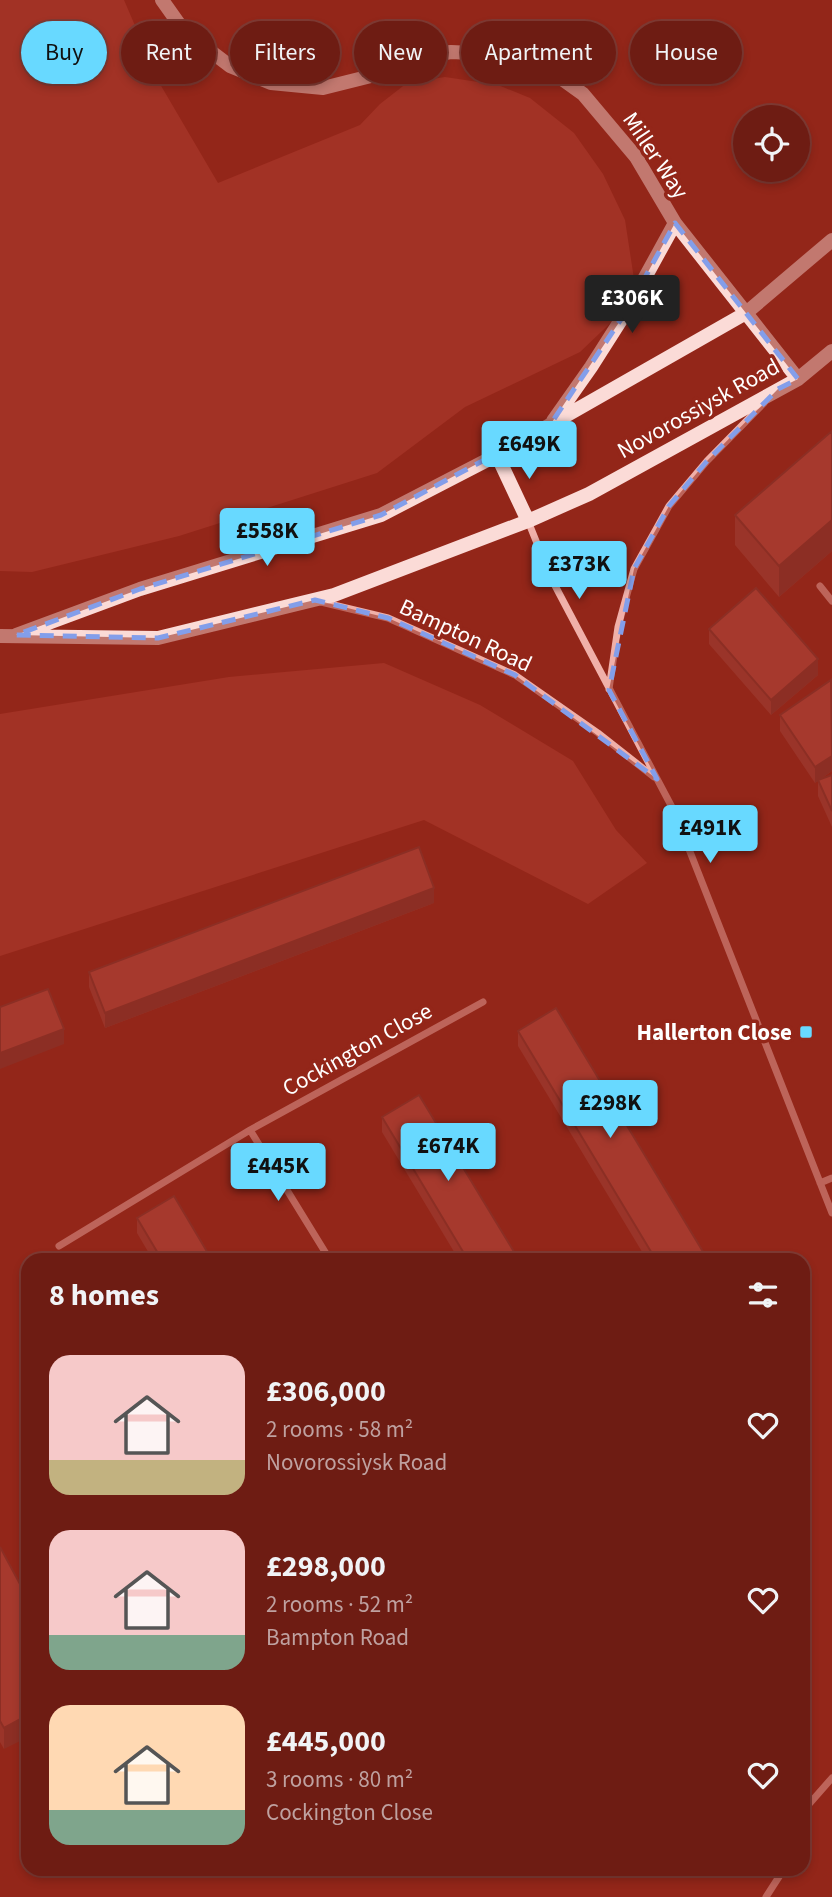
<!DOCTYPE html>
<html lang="en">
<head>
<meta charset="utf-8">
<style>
  body { margin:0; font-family:"Source Sans 3",sans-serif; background:#762921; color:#f1f3f6; height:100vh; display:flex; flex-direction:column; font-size:26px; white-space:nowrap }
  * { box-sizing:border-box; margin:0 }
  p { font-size:23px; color:#bfa1a0 }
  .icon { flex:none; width:38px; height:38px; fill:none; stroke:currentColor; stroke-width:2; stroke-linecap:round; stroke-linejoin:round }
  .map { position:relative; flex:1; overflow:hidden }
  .details { position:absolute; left:21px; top:1253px; width:789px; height:623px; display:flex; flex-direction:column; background:#6e1c13; border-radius:21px; box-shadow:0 4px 10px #0003,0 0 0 2px #803a33 }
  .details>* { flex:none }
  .top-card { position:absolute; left:21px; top:21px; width:791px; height:63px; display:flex; gap:14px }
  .tools { position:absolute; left:733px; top:105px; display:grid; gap:14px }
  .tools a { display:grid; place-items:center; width:77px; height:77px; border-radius:50%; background:#6e1c13; box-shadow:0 4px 10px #0003,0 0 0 2px #803a33; font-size:35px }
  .price { position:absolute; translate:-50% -60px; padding:0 16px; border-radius:7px; background:#68d9ff; color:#111; font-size:23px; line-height:46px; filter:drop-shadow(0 2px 4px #0008) }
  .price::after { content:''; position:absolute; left:50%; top:42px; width:21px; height:16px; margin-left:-10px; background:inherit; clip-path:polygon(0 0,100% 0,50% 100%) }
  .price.active { background:#222; color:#fff }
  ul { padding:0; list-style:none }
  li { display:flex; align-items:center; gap:21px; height:175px; padding:0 28px }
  li span { display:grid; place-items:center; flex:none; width:196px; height:140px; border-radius:21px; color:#555 }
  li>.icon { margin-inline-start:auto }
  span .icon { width:84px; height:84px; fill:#fffc; stroke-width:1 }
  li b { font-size:30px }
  h2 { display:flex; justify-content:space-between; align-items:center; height:84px; padding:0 28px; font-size:30px }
  .pill { padding:0 24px; border-radius:32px; background:#6e1c13; box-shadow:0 4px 10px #0003,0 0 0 2px #803a33; font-size:24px; line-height:63px }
  .pill.active { background:#68d9ff; color:#111 }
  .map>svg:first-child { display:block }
  .green { fill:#b44033 }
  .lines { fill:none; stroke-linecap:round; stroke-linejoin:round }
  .street { stroke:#f0b0a9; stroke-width:7 }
  .secondary { stroke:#fbdbd7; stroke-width:14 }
  .wall { fill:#a2463c }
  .shaded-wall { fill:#843931 }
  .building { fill:#bc5146; stroke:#843931; stroke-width:2 }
  .marked { fill:none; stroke:#839eea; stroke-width:5; stroke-dasharray:14 9; stroke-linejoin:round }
  .poi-dot { fill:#68d9ff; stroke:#932619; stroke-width:2.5 }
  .labels { text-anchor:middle; stroke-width:7; stroke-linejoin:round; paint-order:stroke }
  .street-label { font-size:23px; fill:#fff; stroke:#932619 }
  .poi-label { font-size:23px; font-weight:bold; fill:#fff; stroke:#932619; text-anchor:end }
</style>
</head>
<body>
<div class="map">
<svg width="832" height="1897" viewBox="0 0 832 1897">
  <rect width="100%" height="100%" fill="#932619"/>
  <!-- green -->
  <path class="green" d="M 0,0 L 124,0 L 160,84 L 218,183 L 360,125 L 380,104 L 407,83 L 445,77 L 498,85 L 530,98 L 574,133 L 603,174 L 625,220 L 634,279 L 624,310 L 580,352 L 465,407 L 377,473 L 179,536 L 32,572 L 0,571 Z
    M 384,663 L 480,705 L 573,761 L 616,830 L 647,863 L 588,904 L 424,820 L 0,956 L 0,714 L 229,677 Z"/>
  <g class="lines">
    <!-- street -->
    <path class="street" d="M 528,521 L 551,578 L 674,811 L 832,1213
      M 820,586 L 832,601
      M 321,602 L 388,618 L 515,675 L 598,733 L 654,777
      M 609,689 L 618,627 L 634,569 L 669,506 L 707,461 L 764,403
      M 250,1130 L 330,1260
      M 820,1183 L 832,1178
      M 59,1246 L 250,1130 L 483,1002
      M 803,1811 L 832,1778
      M 766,1897 L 784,1869"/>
    <!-- secondary -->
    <path class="secondary" d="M 162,0 L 184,31 L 230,66 L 271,83 L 323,88 L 371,76 L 414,58 L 451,52 L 494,54 L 544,66 L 583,94 L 636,157 L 675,223 L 798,379
      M 553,421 L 591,367 L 626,312 L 675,223
      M 497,455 L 528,521
      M 16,635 L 140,589 L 381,515 L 497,455 L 746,313 L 832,240
      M 0,636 L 158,638 L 334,595 L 528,521 L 589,494 L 798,379 L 832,351"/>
  </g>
  <!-- wall -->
  <path class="wall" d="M 832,431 L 832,551 L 779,597 L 735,545 L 735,515 Z
    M 709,629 L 818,675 L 771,715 L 709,644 Z
    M 832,681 L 832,771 L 815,783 L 780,731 L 780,715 Z
    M 832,775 L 832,827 L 818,796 L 818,780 Z
    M 434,903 L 105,1028 L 89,987 L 89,972 Z
    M 518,1031 L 708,1260 L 647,1260 L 518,1046 Z
    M 382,1117 L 519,1260 L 459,1260 L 382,1132 Z
    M 137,1218 L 212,1260 L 153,1260 L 137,1233 Z
    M 0,1547 L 28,1599 L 4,1749 L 0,1742 Z"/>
  <!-- shaded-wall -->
  <path class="shaded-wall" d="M 832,520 L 832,551 L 779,597 L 779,566 Z
    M 818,659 L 818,675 L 771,715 L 771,700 Z
    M 832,756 L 832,771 L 815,783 L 815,767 Z
    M 434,888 L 434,903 L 105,1028 L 105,1013 Z
    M 64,1029 L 64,1044 L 0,1069 L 0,1053 Z
    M 28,1715 L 28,1737 L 4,1749 L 4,1728 Z"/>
  <!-- building -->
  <path class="building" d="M 832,431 L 832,520 L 779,566 L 735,515 Z
    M 756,588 L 818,659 L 771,700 L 709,629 Z
    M 831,680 L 832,756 L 815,767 L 780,715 Z
    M 832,775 L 832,811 L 818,780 Z
    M 419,847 L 434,888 L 105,1013 L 89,972 Z
    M 48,989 L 64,1029 L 0,1053 L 0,1007 Z
    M 556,1008 L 708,1260 L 656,1260 L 518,1031 Z
    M 419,1095 L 519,1260 L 468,1260 L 382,1117 Z
    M 174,1196 L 212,1260 L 162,1260 L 137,1218 Z
    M 0,1547 L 28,1599 L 28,1715 L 4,1728 L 0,1721 Z"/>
  <!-- marked area -->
  <path d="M0 0H832V1897H0ZM 675,223 L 798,379 L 778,389 L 707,461 L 669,506 L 634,569 L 609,690 L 657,779 L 515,675 L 388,618 L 315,600 L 158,638 L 16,635 L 140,589 L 381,515 L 550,425 L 626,312 Z" fill="#932619" fill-opacity=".55" fill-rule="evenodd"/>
  <path class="marked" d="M 675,223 L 798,379 L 778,389 L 707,461 L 669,506 L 634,569 L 609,690 L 657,779 L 515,675 L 388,618 L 315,600 L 158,638 L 16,635 L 140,589 L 381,515 L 550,425 L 626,312 Z"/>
  <!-- markers -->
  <rect class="poi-dot" x="799" y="1025" width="14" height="14" rx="3.5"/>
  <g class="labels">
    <!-- street labels -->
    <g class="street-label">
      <text transform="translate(656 155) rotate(56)" y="8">Miller Way</text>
      <text transform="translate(698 408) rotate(-29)" y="8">Novorossiysk Road</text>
      <text transform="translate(466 635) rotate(25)" y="8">Bampton Road</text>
      <text transform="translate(357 1049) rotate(-29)" y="8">Cockington Close</text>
    </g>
    <!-- poi labels -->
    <g class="poi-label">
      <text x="792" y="1040">Hallerton Close</text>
    </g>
  </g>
</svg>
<div class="tools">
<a><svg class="icon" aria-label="locate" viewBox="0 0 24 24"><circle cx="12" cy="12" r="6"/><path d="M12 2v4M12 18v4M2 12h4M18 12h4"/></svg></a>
</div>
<b class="price active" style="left:632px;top:335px">£306K</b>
<b class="price" style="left:529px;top:481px">£649K</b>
<b class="price" style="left:267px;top:568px">£558K</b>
<b class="price" style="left:579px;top:601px">£373K</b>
<b class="price" style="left:710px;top:865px">£491K</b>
<b class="price" style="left:610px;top:1140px">£298K</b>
<b class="price" style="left:448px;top:1183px">£674K</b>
<b class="price" style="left:278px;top:1203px">£445K</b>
<div class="top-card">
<a class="pill active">Buy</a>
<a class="pill">Rent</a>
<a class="pill">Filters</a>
<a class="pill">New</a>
<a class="pill">Apartment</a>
<a class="pill">House</a>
</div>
<section class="details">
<h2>8 homes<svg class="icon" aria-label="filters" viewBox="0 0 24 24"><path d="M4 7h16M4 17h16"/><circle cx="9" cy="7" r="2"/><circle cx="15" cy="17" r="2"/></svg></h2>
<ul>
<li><span style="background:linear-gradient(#f6c9c9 75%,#c2b280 0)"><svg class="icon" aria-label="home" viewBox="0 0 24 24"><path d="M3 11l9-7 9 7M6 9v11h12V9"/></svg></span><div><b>£306,000</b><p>2 rooms · 58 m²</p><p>Novorossiysk Road</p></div><svg class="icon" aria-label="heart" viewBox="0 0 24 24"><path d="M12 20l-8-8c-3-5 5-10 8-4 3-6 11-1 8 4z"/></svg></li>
<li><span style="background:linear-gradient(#f6c9c9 75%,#7fa58c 0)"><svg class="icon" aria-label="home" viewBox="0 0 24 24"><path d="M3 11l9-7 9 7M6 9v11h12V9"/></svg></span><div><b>£298,000</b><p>2 rooms · 52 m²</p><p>Bampton Road</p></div><svg class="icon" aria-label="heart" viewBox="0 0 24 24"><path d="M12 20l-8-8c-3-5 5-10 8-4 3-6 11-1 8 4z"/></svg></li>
<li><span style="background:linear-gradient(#ffd9b3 75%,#7fa58c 0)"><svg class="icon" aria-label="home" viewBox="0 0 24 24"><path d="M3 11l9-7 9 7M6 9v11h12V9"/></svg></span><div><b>£445,000</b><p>3 rooms · 80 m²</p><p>Cockington Close</p></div><svg class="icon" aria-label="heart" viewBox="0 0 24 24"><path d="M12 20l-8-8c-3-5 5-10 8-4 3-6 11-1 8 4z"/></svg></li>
</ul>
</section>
</div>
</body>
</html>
